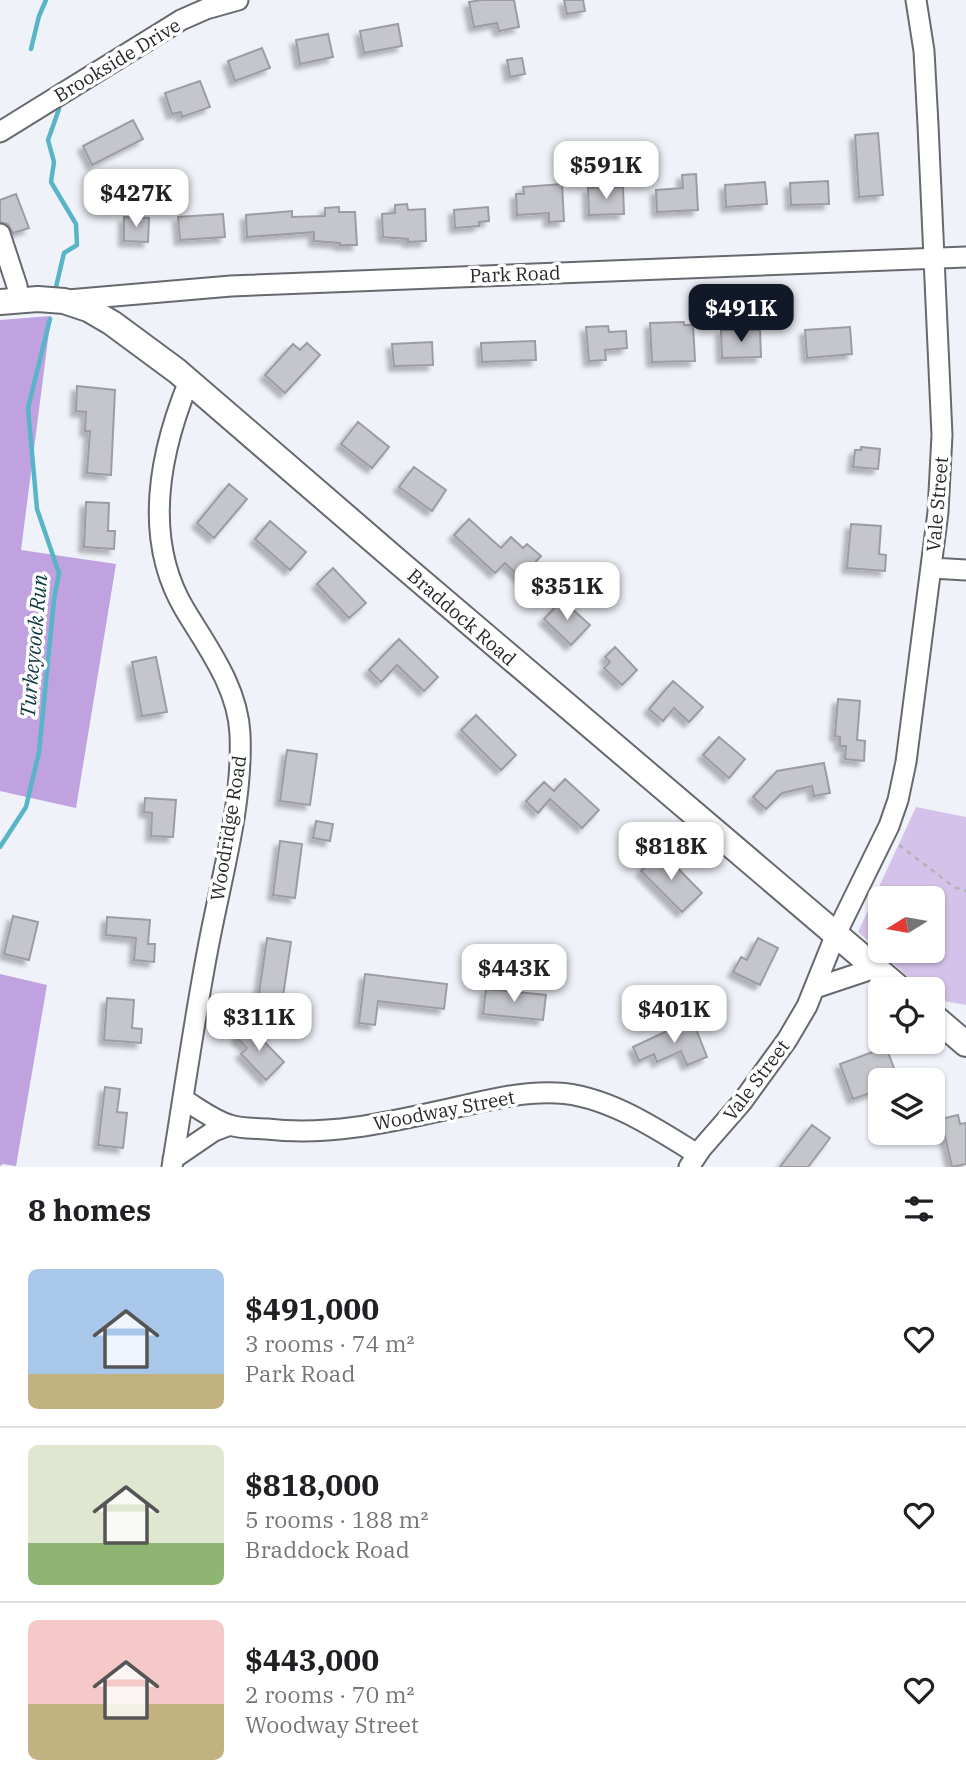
<!DOCTYPE html>
<html lang="en">
<head>
<meta charset="utf-8">
<style>
  body { margin:0; font-family:"IBM Plex Serif",serif; background:#f2f2f2; color:#202124; height:100vh; display:flex; flex-direction:column; font-size:26px; white-space:nowrap }
  * { box-sizing:border-box; margin:0 }
  p { font-size:23px; color:#757577 }
  .icon { flex:none; width:38px; height:38px; fill:none; stroke:currentColor; stroke-width:2; stroke-linecap:round; stroke-linejoin:round }
  .map { position:relative; height:1167px; overflow:hidden }
  .panel { display:flex; flex-direction:column; background:#fff; flex:1 }
  .panel>* { flex:none }
  .needle { width:46px; rotate:259deg }
  .tools { position:absolute; left:868px; top:886px; display:grid; gap:14px }
  .tools a { display:grid; place-items:center; width:77px; height:77px; border-radius:10px; background:#fff; box-shadow:0 2px 5px #0004; font-size:35px }
  .price { position:absolute; translate:-50% -60px; padding:0 16px; border-radius:14px; background:#fff; color:#222; font-size:23px; line-height:46px; filter:drop-shadow(0 2px 4px #0008) }
  .price::after { content:''; position:absolute; left:50%; top:42px; width:21px; height:16px; margin-left:-10px; background:inherit; clip-path:polygon(0 0,100% 0,50% 100%) }
  .price.active { background:#111827; color:#fff }
  ul { padding:0; list-style:none }
  li { display:flex; align-items:center; gap:21px; height:175px; padding:0 28px }
  li+li { border-top:2px solid #e0e0e0 }
  li span { display:grid; place-items:center; flex:none; width:196px; height:140px; border-radius:10px; color:#555 }
  li>.icon { margin-inline-start:auto }
  span .icon { width:84px; height:84px; fill:#fffc; stroke-width:1 }
  li b { font-size:30px }
  h2 { display:flex; justify-content:space-between; align-items:center; height:84px; padding:0 28px; font-size:30px }
  .map>svg:first-child { display:block }
  .green { fill:#d5c2ea; fill-rule:evenodd }
  .forest { fill:#bfa2df }
  .lines { fill:none; stroke-linecap:round; stroke-linejoin:round }
  .stream { stroke:#58b4c7; stroke-width:4.5 }
  .building { fill:#c5c6cc; stroke:#9c9ca2; stroke-width:2; filter:url(#shadow) }
  .minor-casing { stroke:#66696e; stroke-width:23 }
  .major-casing { stroke:#66696e; stroke-width:28 }
  .path { stroke:#b0b3b7; stroke-width:2.5; stroke-dasharray:5 5; stroke-linecap:butt }
  .minor { stroke:#fff; stroke-width:19 }
  .major { stroke:#fff; stroke-width:24 }
  .labels { text-anchor:middle; stroke-width:7; stroke-linejoin:round; paint-order:stroke }
  .street-label { font-size:19px; fill:#26282a; stroke:#fff }
  .water-label { font-size:21px; font-style:italic; fill:#0e3a42; stroke:#fff }
</style>
</head>
<body>
<div class="map">
<svg width="966" height="1167" viewBox="0 0 966 1167">
  <defs>
    <filter id="shadow"><feDropShadow dx="-5" dy="5" stdDeviation="2" flood-color="#0004"/></filter>
  </defs>
  <rect width="100%" height="100%" fill="#eff2f8"/>
  <!-- green -->
  <path class="green" d="M 916,807 L 966,817 L 966,1005 L 933,999 L 933,989 L 922,989 L 858,932 ZM 880,898 L 933,898 L 933,950 L 880,950 Z"/>
  <!-- forest -->
  <path class="forest" d="M 51,316 L 21,550 L 116,564 L 76,808 L 0,791 L 0,320 Z
    M 0,974 L 47,985 L 16,1166 L 3,1164 L 0,1166 Z"/>
  <g class="lines">
    <!-- stream -->
    <path class="stream" d="M 31,49 L 39,16 L 46,0
      M 56,287 L 64,253 L 77,245 L 76,224 L 51,182 L 54,162 L 48,140 L 59,109
      M 0,847 L 26,807 L 39,752 L 54,599 L 59,573 L 37,509 L 28,408 L 50,319"/>
  </g>
  <!-- building -->
  <path class="building" d="M 481,0 L 514,0 L 519,27 L 499,31 L 497,23 L 474,27 L 469,2 Z
    M 564,0 L 583,0 L 585,11 L 567,14 Z
    M 398,24 L 402,46 L 364,53 L 360,31 Z
    M 328,34 L 333,57 L 300,64 L 296,40 Z
    M 262,48 L 270,68 L 235,81 L 228,61 Z
    M 522,58 L 525,74 L 510,77 L 507,60 Z
    M 200,81 L 210,107 L 182,117 L 181,112 L 172,114 L 165,93 Z
    M 133,120 L 143,139 L 92,165 L 83,146 Z
    M 878,133 L 883,195 L 859,197 L 855,135 Z
    M 696,174 L 698,210 L 657,212 L 656,190 L 683,188 L 682,175 Z
    M 828,181 L 829,204 L 791,205 L 790,183 Z
    M 765,182 L 767,204 L 726,207 L 725,185 Z
    M 562,184 L 564,221 L 549,222 L 549,213 L 517,215 L 516,194 L 524,194 L 523,187 Z
    M 623,187 L 624,214 L 589,215 L 588,188 Z
    M 16,194 L 29,228 L 13,233 L 8,224 L 0,222 L 0,200 Z
    M 407,204 L 408,210 L 425,209 L 426,241 L 408,242 L 408,239 L 383,237 L 382,214 L 395,213 L 395,205 Z
    M 339,207 L 339,212 L 355,212 L 357,245 L 340,245 L 340,243 L 314,241 L 314,232 L 247,237 L 246,215 L 292,211 L 292,217 L 325,216 L 325,208 Z
    M 488,207 L 489,221 L 479,222 L 479,226 L 455,228 L 454,210 Z
    M 223,214 L 225,237 L 180,240 L 178,217 Z
    M 124,217 L 149,218 L 148,242 L 124,241 Z
    M 684,322 L 684,325 L 693,325 L 695,361 L 652,362 L 650,323 Z
    M 608,326 L 609,332 L 626,331 L 627,348 L 605,350 L 606,360 L 589,361 L 586,327 Z
    M 850,327 L 852,354 L 807,358 L 805,330 Z
    M 721,330 L 760,330 L 761,357 L 722,358 Z
    M 535,341 L 536,360 L 482,362 L 481,343 Z
    M 432,342 L 433,365 L 394,366 L 392,344 Z
    M 307,343 L 320,355 L 285,393 L 265,375 L 293,344 L 300,350 Z
    M 77,386 L 115,390 L 111,475 L 87,473 L 90,431 L 85,431 L 86,412 L 76,411 Z
    M 358,422 L 389,447 L 372,468 L 341,444 Z
    M 861,447 L 880,449 L 878,469 L 853,467 L 855,450 L 861,450 Z
    M 414,467 L 446,490 L 432,511 L 399,487 Z
    M 229,484 L 247,499 L 214,538 L 197,523 Z
    M 86,502 L 109,503 L 108,531 L 115,531 L 114,549 L 84,547 Z
    M 469,519 L 501,548 L 511,537 L 523,548 L 527,544 L 541,556 L 521,578 L 505,563 L 495,573 L 454,535 Z
    M 270,521 L 306,552 L 290,570 L 255,539 Z
    M 851,524 L 881,526 L 879,554 L 886,555 L 885,571 L 847,568 Z
    M 333,568 L 366,603 L 349,618 L 317,584 Z
    M 562,600 L 590,625 L 571,645 L 544,619 Z
    M 399,639 L 438,677 L 424,691 L 397,665 L 381,682 L 369,670 Z
    M 615,647 L 637,670 L 622,685 L 604,668 L 610,662 L 605,657 Z
    M 156,657 L 167,712 L 142,716 L 132,662 Z
    M 673,681 L 703,707 L 689,722 L 674,708 L 663,721 L 649,709 Z
    M 838,699 L 860,701 L 857,740 L 865,741 L 864,761 L 845,759 L 846,746 L 840,746 L 840,737 L 835,736 Z
    M 476,715 L 516,755 L 501,770 L 461,730 Z
    M 719,737 L 745,759 L 729,778 L 703,755 Z
    M 287,750 L 317,754 L 310,805 L 280,801 Z
    M 824,763 L 830,793 L 814,796 L 812,786 L 782,793 L 766,809 L 753,797 L 777,771 Z
    M 565,779 L 599,810 L 582,828 L 550,799 L 538,813 L 526,801 L 544,782 L 554,791 Z
    M 145,798 L 176,800 L 173,837 L 151,836 L 152,813 L 144,812 Z
    M 316,821 L 333,824 L 330,841 L 313,838 Z
    M 280,841 L 302,844 L 295,898 L 273,895 Z
    M 661,851 L 702,893 L 682,912 L 641,871 Z
    M 13,916 L 38,922 L 29,960 L 4,954 Z
    M 107,917 L 150,920 L 148,944 L 155,944 L 154,962 L 134,960 L 136,938 L 106,935 Z
    M 267,938 L 291,942 L 282,1003 L 258,1000 Z
    M 758,938 L 778,948 L 760,985 L 733,972 L 741,957 L 747,960 Z
    M 365,974 L 447,984 L 444,1009 L 378,1001 L 375,1025 L 359,1023 Z
    M 486,989 L 546,995 L 543,1020 L 483,1014 Z
    M 107,998 L 134,1000 L 132,1028 L 142,1029 L 141,1043 L 104,1040 Z
    M 692,1019 L 707,1057 L 687,1065 L 681,1051 L 657,1062 L 654,1054 L 639,1061 L 633,1047 Z
    M 248,1025 L 284,1062 L 266,1080 L 241,1054 L 247,1048 L 236,1037 Z
    M 886,1047 L 895,1071 L 874,1078 L 879,1090 L 853,1099 L 840,1064 Z
    M 105,1087 L 120,1089 L 117,1112 L 127,1113 L 123,1148 L 98,1145 Z
    M 958,1115 L 960,1124 L 966,1123 L 966,1164 L 952,1167 L 941,1119 Z
    M 812,1125 L 830,1138 L 808,1167 L 780,1167 Z"/>
  <g class="lines">
    <!-- minor casing -->
    <g class="minor-casing">
      <path id="minor" d="M 0,132 L 181,20 L 206,9 L 238,0
        M 0,234 L 17,286 L 19,300
        M 68,300 L 231,286 L 966,257
        M 932,568 L 966,570
        M 815,988 L 875,968
        M 183,1099 C 198,1108 213,1120 230,1125 C 241,1129 255,1128 267,1129 C 333,1137 398,1120 462,1106 C 493,1099 525,1091 557,1093 C 606,1095 657,1129 697,1154
        M 173,1159 L 214,1131 L 230,1125
        M 172,1167 C 184,1094 194,1021 208,948 C 221,878 243,805 240,734 C 238,688 208,648 185,610 C 142,538 159,454 189,381
        M 689,1167 L 701,1149 L 742,1102 L 787,1040 L 807,1006 L 836,934 L 889,826 L 898,800 L 906,762 L 938,512 L 942,435 L 928,125 L 924,51 L 916,0"/>
    </g>
    <!-- major casing -->
    <g class="major-casing">
      <path id="major" d="M 0,302 L 38,299 L 64,301 L 88,309 L 112,323 L 177,371 L 396,560 L 900,989
        M 933,1016 L 966,1044"/>
    </g>
    <!-- path -->
    <path class="path" d="M 899,845 L 954,887 L 966,891"/>
    <!-- minor -->
    <use href="#minor" class="minor"/>
    <!-- major -->
    <use href="#major" class="major"/>
  </g>
  <g class="labels">
    <!-- street labels -->
    <g class="street-label">
      <text transform="translate(117 60) rotate(-31)" y="7">Brookside Drive</text>
      <text transform="translate(515 274) rotate(-2)" y="7">Park Road</text>
      <text transform="translate(937 504) rotate(-85)" y="7">Vale Street</text>
      <text transform="translate(462 617) rotate(41)" y="7">Braddock Road</text>
      <text transform="translate(228 828) rotate(-81)" y="7">Woodridge Road</text>
      <text transform="translate(756 1080) rotate(-53)" y="7">Vale Street</text>
      <text transform="translate(444 1110) rotate(-11)" y="7">Woodway Street</text>
    </g>
    <!-- water labels -->
    <g class="water-label">
      <text transform="translate(34 646) rotate(-85)" y="7">Turkeycock Run</text>
    </g>
  </g>
</svg>
<div class="tools">
<a><svg class="needle" viewBox="-14 -14 28 28"><path d="M0-13l5 13h-10z" fill="#e53935"/><path d="M0 13l5-13h-10z" fill="#757577"/></svg></a>
<a><svg class="icon" aria-label="locate" viewBox="0 0 24 24"><circle cx="12" cy="12" r="6"/><path d="M12 2v4M12 18v4M2 12h4M18 12h4"/></svg></a>
<a><svg class="icon" aria-label="layers" viewBox="0 0 24 24"><path d="M12 4l9 5-9 5-9-5zM3 14l9 5 9-5"/></svg></a>
</div>
<b class="price" style="left:606px;top:201px">$591K</b>
<b class="price" style="left:136px;top:229px">$427K</b>
<b class="price active" style="left:741px;top:344px">$491K</b>
<b class="price" style="left:567px;top:622px">$351K</b>
<b class="price" style="left:671px;top:882px">$818K</b>
<b class="price" style="left:514px;top:1004px">$443K</b>
<b class="price" style="left:674px;top:1045px">$401K</b>
<b class="price" style="left:259px;top:1053px">$311K</b>
</div>
<section class="panel">
<h2>8 homes<svg class="icon" aria-label="filters" viewBox="0 0 24 24"><path d="M4 7h16M4 17h16"/><circle cx="9" cy="7" r="2"/><circle cx="15" cy="17" r="2"/></svg></h2>
<ul>
<li><span style="background:linear-gradient(#a9c7e8 75%,#c2b280 0)"><svg class="icon" aria-label="home" viewBox="0 0 24 24"><path d="M3 11l9-7 9 7M6 9v11h12V9"/></svg></span><div><b>$491,000</b><p>3 rooms · 74 m²</p><p>Park Road</p></div><svg class="icon" aria-label="heart" viewBox="0 0 24 24"><path d="M12 20l-8-8c-3-5 5-10 8-4 3-6 11-1 8 4z"/></svg></li>
<li><span style="background:linear-gradient(#dfe7d0 70%,#8fb573 0)"><svg class="icon" aria-label="home" viewBox="0 0 24 24"><path d="M3 11l9-7 9 7M6 9v11h12V9"/></svg></span><div><b>$818,000</b><p>5 rooms · 188 m²</p><p>Braddock Road</p></div><svg class="icon" aria-label="heart" viewBox="0 0 24 24"><path d="M12 20l-8-8c-3-5 5-10 8-4 3-6 11-1 8 4z"/></svg></li>
<li><span style="background:linear-gradient(#f6c9c9 60%,#c2b280 0)"><svg class="icon" aria-label="home" viewBox="0 0 24 24"><path d="M3 11l9-7 9 7M6 9v11h12V9"/></svg></span><div><b>$443,000</b><p>2 rooms · 70 m²</p><p>Woodway Street</p></div><svg class="icon" aria-label="heart" viewBox="0 0 24 24"><path d="M12 20l-8-8c-3-5 5-10 8-4 3-6 11-1 8 4z"/></svg></li>
</ul>
</section>
</body>
</html>
